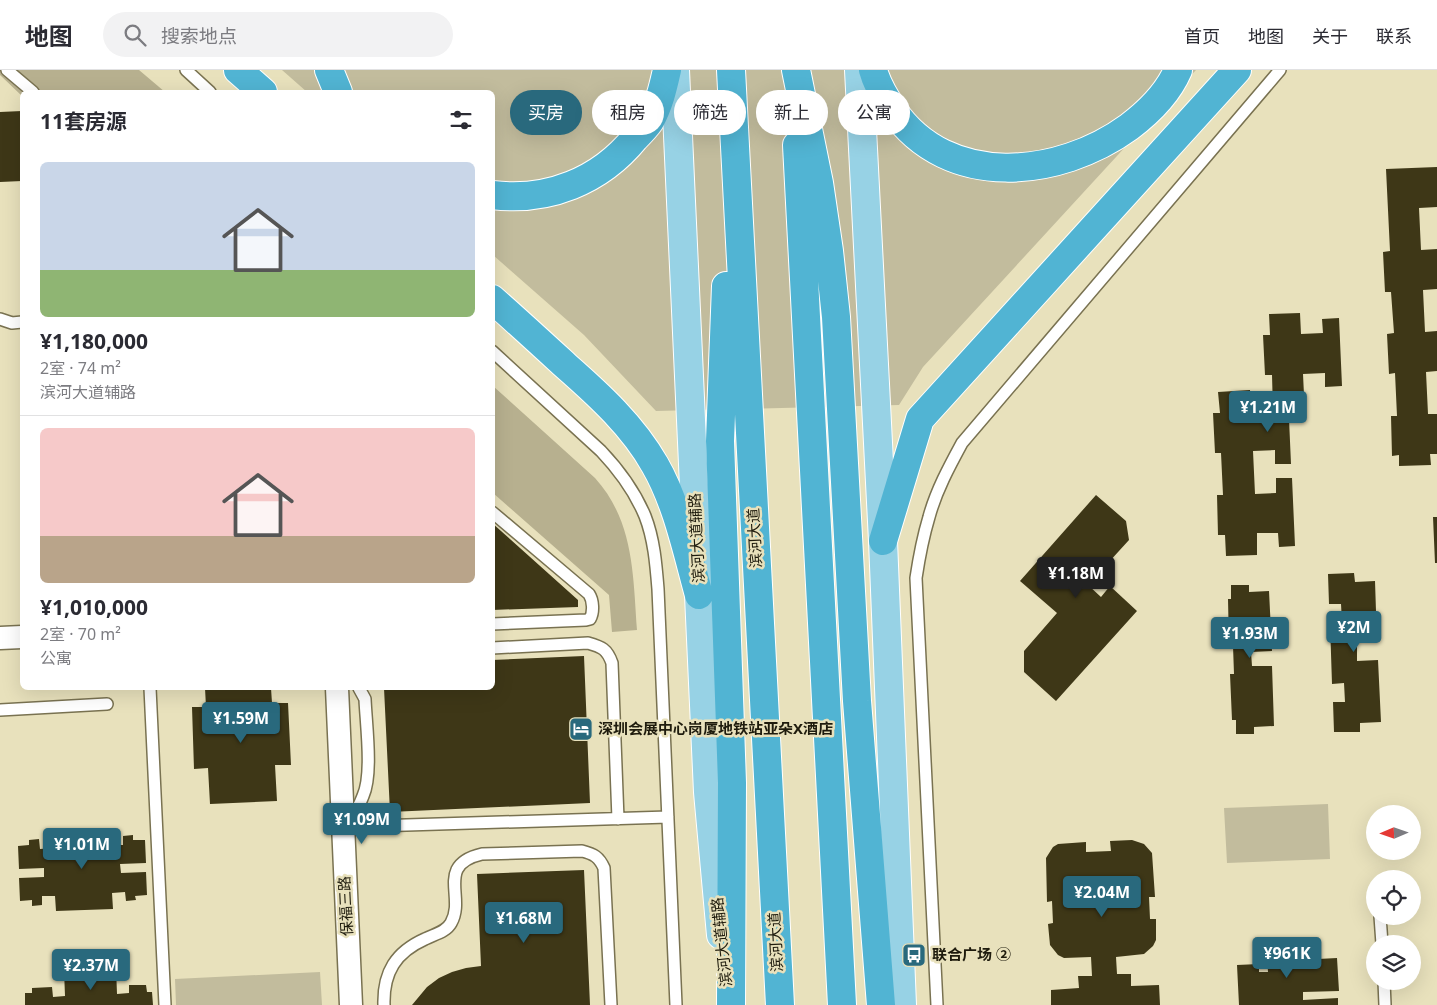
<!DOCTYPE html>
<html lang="zh">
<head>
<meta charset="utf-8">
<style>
  body { margin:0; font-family:"Noto Sans","Noto Sans SC",sans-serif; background:#f2f2f3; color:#2b2b33; height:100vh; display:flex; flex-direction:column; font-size:19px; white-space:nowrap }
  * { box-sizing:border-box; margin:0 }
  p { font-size:16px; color:#7c7c81 }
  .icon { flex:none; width:28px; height:28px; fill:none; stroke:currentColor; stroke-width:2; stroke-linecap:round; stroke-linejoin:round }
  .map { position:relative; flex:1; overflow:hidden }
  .sheet { position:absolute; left:20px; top:20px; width:475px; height:600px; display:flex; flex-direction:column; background:#fff; border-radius:8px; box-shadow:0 5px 20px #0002 }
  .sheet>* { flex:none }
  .guide { position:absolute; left:510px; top:20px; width:475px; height:45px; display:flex; gap:10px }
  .needle { width:32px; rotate:268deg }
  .buttons { position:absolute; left:1366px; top:735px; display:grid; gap:10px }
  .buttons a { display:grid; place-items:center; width:55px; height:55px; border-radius:50%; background:#fff; box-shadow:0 5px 20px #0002; font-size:25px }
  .price { position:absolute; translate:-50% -42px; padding:0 11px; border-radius:5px; background:#29697d; color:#fff; font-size:16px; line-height:32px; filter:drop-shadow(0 1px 2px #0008) }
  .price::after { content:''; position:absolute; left:50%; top:30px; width:15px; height:11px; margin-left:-8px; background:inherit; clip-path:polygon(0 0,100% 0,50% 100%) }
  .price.selected { background:#222; color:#fff }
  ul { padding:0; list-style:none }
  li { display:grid; align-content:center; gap:10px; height:265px; padding:0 20px }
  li+li { border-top:1px solid #e1e1e2 }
  li span { display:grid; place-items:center; height:155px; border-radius:8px; color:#555 }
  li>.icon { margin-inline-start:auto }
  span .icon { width:90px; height:90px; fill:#fffc; stroke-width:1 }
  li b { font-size:21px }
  h2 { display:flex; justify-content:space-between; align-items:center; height:60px; padding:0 20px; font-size:21px }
  .chip { padding:0 18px; border-radius:22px; background:#fff; box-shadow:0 5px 20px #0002; font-size:18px; line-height:45px }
  .chip.selected { background:#29697d; color:#fff }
  header { display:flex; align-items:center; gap:30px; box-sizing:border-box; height:70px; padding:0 25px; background:#fff; border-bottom:1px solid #e1e1e2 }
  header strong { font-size:24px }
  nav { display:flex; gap:28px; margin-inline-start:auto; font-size:18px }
  .search { width:350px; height:45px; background:#f2f2f3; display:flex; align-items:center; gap:12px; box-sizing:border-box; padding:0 18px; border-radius:28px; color:#7c7c81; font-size:19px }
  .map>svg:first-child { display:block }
  .green { fill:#c2bc9d }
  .forest { fill:#b7b08f }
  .building { fill:#3e3717 }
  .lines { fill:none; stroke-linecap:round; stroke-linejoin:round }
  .lane-casing { stroke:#797251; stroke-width:14 }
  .street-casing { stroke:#797251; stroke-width:25 }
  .primary-casing { stroke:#fff; stroke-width:30 }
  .highway-casing { stroke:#fff; stroke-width:30 }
  .lane { stroke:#fff; stroke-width:11 }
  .street { stroke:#fff; stroke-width:22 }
  .primary { stroke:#97d2e5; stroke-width:28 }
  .highway { stroke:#51b4d3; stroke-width:28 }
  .labels { text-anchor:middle; stroke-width:5; stroke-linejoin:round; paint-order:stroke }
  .street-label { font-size:15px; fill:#1e1b0d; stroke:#e8e1bc }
  .poi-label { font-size:15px; font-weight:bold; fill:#1e1b0d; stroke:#e8e1bc; text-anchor:start }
</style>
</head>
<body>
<header>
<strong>地图</strong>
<div class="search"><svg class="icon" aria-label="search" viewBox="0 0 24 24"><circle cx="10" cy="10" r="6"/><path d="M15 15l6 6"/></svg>搜索地点</div>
<nav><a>首页</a><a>地图</a><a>关于</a><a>联系</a></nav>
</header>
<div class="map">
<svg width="1437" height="935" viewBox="0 0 1437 935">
  <rect width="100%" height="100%" fill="#e8e1bc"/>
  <!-- green -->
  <path class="green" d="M 282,0 L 1196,0 L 923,297 L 899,335 L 656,341 L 584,265 L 493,185 L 492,22 L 307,22 Z
    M 1328,734 L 1330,789 L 1227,793 L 1224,738 Z
    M 320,902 L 322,935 L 176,935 L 175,909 Z"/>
  <!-- forest -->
  <path class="forest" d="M 0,0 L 139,0 L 165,22 L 22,22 L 22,26 L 0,5 Z
    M 493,316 L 595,408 C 634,451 633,505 637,560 L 612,562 L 609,525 L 493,423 Z"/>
  <!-- building -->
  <path class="building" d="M 22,41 L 22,111 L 0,112 L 0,42 Z
    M 1437,97 L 1437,137 L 1419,138 L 1421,180 L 1437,179 L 1437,219 L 1423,220 L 1425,262 L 1437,261 L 1437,301 L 1426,302 L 1428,344 L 1437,344 L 1437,384 L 1430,384 L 1431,395 L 1399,396 L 1399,385 L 1392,386 L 1391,346 L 1397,346 L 1395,303 L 1389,304 L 1387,264 L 1394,263 L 1391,222 L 1385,222 L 1383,182 L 1390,181 L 1386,99 Z
    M 1300,243 L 1301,264 L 1323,263 L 1322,249 L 1339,248 L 1342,316 L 1325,317 L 1325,303 L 1303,304 L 1304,325 L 1288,326 L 1291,394 L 1275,394 L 1275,380 L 1253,381 L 1255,424 L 1276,423 L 1276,408 L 1292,408 L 1295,476 L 1279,477 L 1278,463 L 1257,463 L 1257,485 L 1226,486 L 1225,465 L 1218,465 L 1217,425 L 1223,425 L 1221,383 L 1215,383 L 1213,343 L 1220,343 L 1218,322 L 1250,320 L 1251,342 L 1273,341 L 1272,305 L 1265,305 L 1263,265 L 1270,265 L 1269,244 Z
    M 1096,425 L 1126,451 L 1129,470 L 1088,515 L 1101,527 L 1110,516 L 1137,541 L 1056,631 L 1024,602 L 1024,581 L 1057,543 L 1020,511 Z
    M 1433,447 L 1437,447 L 1437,493 L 1435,493 Z
    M 492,453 L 578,530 L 578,537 L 492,540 Z
    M 1354,503 L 1355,512 L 1375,511 L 1377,572 L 1357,573 L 1357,591 L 1378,590 L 1381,652 L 1360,653 L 1360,662 L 1334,662 L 1333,632 L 1345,632 L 1344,613 L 1332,614 L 1330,553 L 1342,552 L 1341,534 L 1329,534 L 1328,504 Z
    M 1231,515 L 1249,515 L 1249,522 L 1269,521 L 1272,581 L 1251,582 L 1252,596 L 1272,596 L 1274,656 L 1254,657 L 1254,664 L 1236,664 L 1236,650 L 1232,650 L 1230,604 L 1234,604 L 1233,576 L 1229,576 L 1228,529 L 1231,529 Z
    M 584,586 L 590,733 L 390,742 L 384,618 L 492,618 L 492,590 Z
    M 205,618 L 271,618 L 272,633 L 288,633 L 291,695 L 275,695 L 277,731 L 210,734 L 208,698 L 194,699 L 192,637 L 206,637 Z
    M 109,759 L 110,775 L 123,775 L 123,766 L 133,765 L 133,770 L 145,770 L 146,793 L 120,794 L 121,803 L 146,802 L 147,825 L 135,826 L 136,830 L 126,831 L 125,822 L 112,823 L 113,839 L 56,841 L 55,826 L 42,826 L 42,835 L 32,836 L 32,830 L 20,831 L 19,808 L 44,807 L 44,798 L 19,799 L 18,776 L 29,775 L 29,770 L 39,769 L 40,779 L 53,778 L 52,762 Z
    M 1132,770 L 1144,774 L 1152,783 L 1155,827 L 1149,827 L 1150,849 L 1156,849 L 1156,870 L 1153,876 L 1144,884 L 1116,887 L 1117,904 L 1131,904 L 1131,916 L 1159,915 L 1160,935 L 1051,935 L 1051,920 L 1079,918 L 1078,906 L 1092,906 L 1091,887 L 1064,888 L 1058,885 L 1050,875 L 1048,854 L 1053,853 L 1052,831 L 1047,832 L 1046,788 L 1053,777 L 1058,774 L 1086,772 L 1086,782 L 1111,781 L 1110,771 Z
    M 584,800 L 590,935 L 412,935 L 427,917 L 439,908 L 452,902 L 466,898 L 481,896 L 477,804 Z
    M 1290,870 L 1291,896 L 1299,896 L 1299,890 L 1337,888 L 1339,921 L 1303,922 L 1303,930 L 1338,928 L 1338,935 L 1239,935 L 1237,895 L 1259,894 L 1259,902 L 1268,902 L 1266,872 Z
    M 116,897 L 117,924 L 129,923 L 129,915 L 146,915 L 147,922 L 152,922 L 153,935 L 25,935 L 25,923 L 32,923 L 32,918 L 52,917 L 53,927 L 65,926 L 64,900 L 78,899 L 78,904 L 102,902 L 102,898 Z"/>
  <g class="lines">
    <!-- lane casing -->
    <g class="lane-casing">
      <path id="lane" d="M 7,0 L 33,22
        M 186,0 L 210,22
        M 0,249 L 12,253 L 22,252
        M 492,281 L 601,381 C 619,400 635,422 645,446 C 654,469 656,494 658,519 L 676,935
        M 492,442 L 589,524 C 593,530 594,542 590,549 L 586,550 L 492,554
        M 492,578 L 588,573 C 602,577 607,579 612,593 L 618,749
        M 150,618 L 165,935
        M 0,640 L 107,634
        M 344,756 C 352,746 359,738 363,726 C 373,704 366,654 365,629 L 359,618
        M 343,757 L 668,747
        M 1380,846 L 1382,874
        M 1384,911 L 1385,935
        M 384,935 C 383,902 396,882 425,869 C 435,864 446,862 451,853 C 466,827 435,795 482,784 L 582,781 C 594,784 599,787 604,798 L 611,935
        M 937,935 L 916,508 C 919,488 923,467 929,447 C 936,421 949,397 962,373 L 1280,0"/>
    </g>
    <!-- street casing -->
    <g class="street-casing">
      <path id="street" d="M 0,568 L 22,567
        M 337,618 L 351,935"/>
    </g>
    <!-- primary casing -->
    <g class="primary-casing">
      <path id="primary" d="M 675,0 L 708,722 L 721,865
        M 859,0 L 883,471 L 902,935"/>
    </g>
    <!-- highway casing -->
    <g class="highway-casing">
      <path id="highway" d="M 238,0 L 263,22
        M 329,0 L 338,22
        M 731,0 L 780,935
        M 796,0 L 819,113 L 829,181 L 836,247 L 857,631 L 881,935
        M 873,0 C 877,15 885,28 893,40 C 948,120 1059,108 1129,57 C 1149,42 1168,23 1178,0
        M 797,75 L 842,935
        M 492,125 C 548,132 600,111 635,68 C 640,63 646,57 650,51 C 659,35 663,18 667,0
        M 726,216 L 720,371 L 732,713 L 731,935
        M 492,229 C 517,251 542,274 566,296 C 599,325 633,356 655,395 C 677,433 687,482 699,525
        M 883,471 L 920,349 L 1237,0"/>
    </g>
    <!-- lane -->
    <use href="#lane" class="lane"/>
    <!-- street -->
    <use href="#street" class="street"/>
    <!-- primary -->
    <use href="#primary" class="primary"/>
    <!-- highway -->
    <use href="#highway" class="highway"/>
  </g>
  <!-- icons -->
  <defs>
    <g id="hotel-square" transform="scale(1.25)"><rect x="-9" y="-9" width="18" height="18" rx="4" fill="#29697d" stroke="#e8e1bc"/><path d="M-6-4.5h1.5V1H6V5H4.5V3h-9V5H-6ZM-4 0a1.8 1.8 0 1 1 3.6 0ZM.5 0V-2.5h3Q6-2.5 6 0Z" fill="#fff"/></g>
    <g id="bus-square" transform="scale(1.25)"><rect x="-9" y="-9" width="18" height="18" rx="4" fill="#29697d" stroke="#e8e1bc"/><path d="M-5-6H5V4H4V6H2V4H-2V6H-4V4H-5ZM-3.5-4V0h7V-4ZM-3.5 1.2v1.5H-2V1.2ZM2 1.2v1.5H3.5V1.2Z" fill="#fff"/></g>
  </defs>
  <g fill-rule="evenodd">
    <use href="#hotel-square" x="581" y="659"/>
    <use href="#bus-square" x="914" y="885"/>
  </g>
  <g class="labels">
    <!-- street labels -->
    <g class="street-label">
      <text transform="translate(697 468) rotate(-93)" y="5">滨河大道辅路</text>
      <text transform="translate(755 468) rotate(-93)" y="5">滨河大道</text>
      <text transform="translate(346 836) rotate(-93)" y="5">保福三路</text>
      <text transform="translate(722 872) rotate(-96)" y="5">滨河大道辅路</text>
      <text transform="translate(776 872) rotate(-93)" y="5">滨河大道</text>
    </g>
    <!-- poi labels -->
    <g class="poi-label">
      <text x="598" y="664">深圳会展中心岗厦地铁站亚朵X酒店</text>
      <text x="932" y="890">联合广场 ②</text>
    </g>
  </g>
</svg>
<div class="buttons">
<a><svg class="needle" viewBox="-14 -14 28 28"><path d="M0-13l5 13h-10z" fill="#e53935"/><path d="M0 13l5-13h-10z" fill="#7c7c81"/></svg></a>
<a><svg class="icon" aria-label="locate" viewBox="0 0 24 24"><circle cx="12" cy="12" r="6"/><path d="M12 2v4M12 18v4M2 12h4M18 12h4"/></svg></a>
<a><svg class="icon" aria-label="layers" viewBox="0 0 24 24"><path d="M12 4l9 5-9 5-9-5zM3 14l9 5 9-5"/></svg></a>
</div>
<b class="price" style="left:1268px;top:363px">¥1.21M</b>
<b class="price selected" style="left:1076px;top:529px">¥1.18M</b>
<b class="price" style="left:1354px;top:583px">¥2M</b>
<b class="price" style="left:1250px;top:589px">¥1.93M</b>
<b class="price" style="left:241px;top:674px">¥1.59M</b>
<b class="price" style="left:362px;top:775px">¥1.09M</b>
<b class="price" style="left:82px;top:800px">¥1.01M</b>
<b class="price" style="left:1102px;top:848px">¥2.04M</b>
<b class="price" style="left:524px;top:874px">¥1.68M</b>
<b class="price" style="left:1287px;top:909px">¥961K</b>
<b class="price" style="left:91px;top:921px">¥2.37M</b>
<div class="guide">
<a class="chip selected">买房</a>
<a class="chip">租房</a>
<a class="chip">筛选</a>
<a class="chip">新上</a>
<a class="chip">公寓</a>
</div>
<section class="sheet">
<h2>11套房源<svg class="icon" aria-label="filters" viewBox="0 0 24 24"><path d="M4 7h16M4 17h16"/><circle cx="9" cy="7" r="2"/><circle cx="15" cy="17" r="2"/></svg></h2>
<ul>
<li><span style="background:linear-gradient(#c9d6e8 70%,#8fb573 0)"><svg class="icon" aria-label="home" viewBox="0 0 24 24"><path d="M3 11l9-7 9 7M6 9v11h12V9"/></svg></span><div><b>¥1,180,000</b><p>2室 · 74 m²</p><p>滨河大道辅路</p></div></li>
<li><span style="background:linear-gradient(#f6c9c9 70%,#b9a48a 0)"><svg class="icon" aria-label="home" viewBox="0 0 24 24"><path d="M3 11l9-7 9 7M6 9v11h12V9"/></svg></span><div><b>¥1,010,000</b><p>2室 · 70 m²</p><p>公寓</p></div></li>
</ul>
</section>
</div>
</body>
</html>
